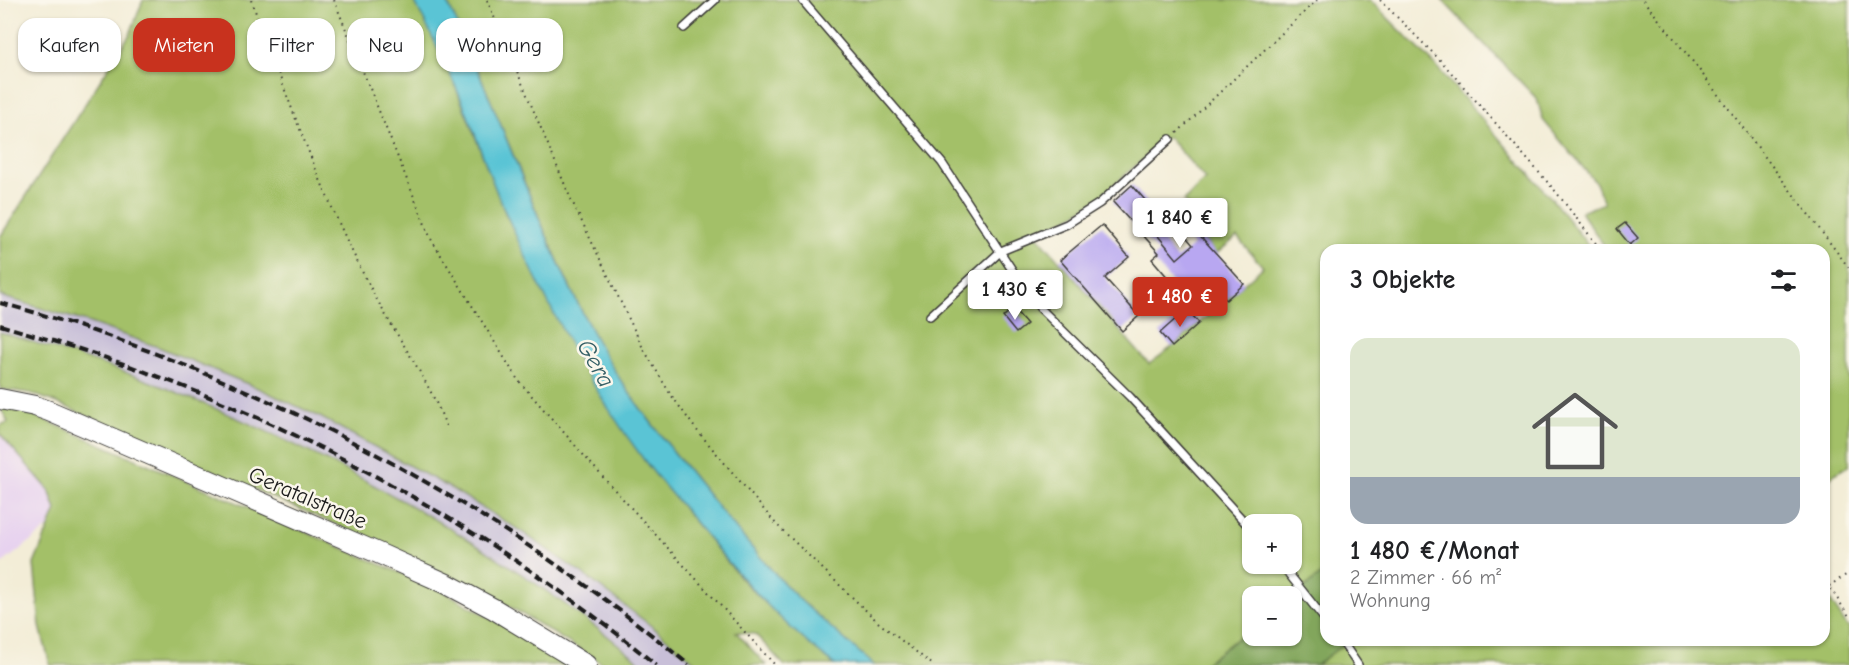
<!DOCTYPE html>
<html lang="de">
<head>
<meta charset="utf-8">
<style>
  body { margin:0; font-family:"Comic Neue",sans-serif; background:#f6f6f6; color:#202124; height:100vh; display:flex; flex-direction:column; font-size:22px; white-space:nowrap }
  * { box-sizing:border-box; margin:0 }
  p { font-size:20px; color:#757577 }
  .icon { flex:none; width:33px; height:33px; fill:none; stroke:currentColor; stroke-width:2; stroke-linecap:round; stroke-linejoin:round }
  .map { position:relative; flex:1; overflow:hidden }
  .sheet { position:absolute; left:1320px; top:244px; width:510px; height:402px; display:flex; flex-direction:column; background:#fff; border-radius:18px; box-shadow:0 2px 4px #0004 }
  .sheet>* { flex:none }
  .top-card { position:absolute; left:18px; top:18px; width:570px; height:54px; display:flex; gap:12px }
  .fabs { position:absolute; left:1242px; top:514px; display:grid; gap:12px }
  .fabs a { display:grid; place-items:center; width:60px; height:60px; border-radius:12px; background:#fff; box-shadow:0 2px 4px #0004; font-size:30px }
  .price { position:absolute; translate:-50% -51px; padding:0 14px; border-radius:6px; background:#fff; color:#222; font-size:20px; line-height:39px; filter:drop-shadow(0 2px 3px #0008) }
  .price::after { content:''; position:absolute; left:50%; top:36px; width:18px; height:14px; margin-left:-9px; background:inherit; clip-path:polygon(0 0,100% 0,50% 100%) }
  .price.selected { background:#c8321e; color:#fff }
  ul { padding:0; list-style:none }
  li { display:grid; align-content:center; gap:12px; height:318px; padding:0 30px }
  li span { display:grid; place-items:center; height:186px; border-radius:18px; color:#555 }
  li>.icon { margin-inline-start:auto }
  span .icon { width:108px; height:108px; fill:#fffc; stroke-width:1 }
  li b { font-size:26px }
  h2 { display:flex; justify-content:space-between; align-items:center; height:72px; padding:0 30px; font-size:26px }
  .tag { padding:0 21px; border-radius:18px; background:#fff; box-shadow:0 2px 4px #0004; font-size:21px; line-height:54px }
  .tag.selected { background:#c8321e; color:#fff }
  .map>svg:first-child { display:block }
  .built { fill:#e7d2ef }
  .industrial { fill:#c8bfd8 }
  .green { fill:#a3c067; stroke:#606e42; stroke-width:1.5; fill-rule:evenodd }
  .forest { fill:#82a65c; stroke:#4f613c; stroke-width:1.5 }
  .water { fill:#5ac4d5; stroke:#3b7078; stroke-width:1.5 }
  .building { fill:#b8a7f1 }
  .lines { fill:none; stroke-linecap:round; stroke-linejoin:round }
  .lane-casing { stroke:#3c3b38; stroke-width:10 }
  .secondary-casing { stroke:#3c3b38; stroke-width:22 }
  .path { stroke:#3c3b38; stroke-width:2; stroke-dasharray:1.5 4.5; stroke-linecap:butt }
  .lane { stroke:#fff; stroke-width:7 }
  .secondary { stroke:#fff; stroke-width:20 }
  .rail { stroke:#1c1c1c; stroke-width:4; stroke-dasharray:9 4.5; stroke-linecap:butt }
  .labels { text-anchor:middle; stroke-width:5; stroke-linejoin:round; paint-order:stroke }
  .street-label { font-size:22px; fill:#1c1c1c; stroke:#fbf7ec }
  .water-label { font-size:24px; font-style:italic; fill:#355f66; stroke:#fbf7ec }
</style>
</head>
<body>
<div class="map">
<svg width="1849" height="665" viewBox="0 0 1849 665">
  <rect width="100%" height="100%" fill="#fbf7ec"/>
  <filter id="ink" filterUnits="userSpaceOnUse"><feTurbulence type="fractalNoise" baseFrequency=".0167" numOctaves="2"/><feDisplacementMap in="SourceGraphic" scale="12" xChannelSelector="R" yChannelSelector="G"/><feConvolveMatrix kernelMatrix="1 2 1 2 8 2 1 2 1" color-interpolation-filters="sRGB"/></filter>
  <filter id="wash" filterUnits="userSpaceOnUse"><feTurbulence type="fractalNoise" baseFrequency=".008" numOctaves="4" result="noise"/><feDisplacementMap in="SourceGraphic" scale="24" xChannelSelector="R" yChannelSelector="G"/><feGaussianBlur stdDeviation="1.35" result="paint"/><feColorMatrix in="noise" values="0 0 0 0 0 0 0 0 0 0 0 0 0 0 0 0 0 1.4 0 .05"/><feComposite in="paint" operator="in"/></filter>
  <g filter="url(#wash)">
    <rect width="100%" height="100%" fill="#f3edd7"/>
    <!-- built -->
    <path class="built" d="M 0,434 L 49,490 L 56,510 L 49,527 L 0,565 Z"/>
    <!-- industrial -->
    <path class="industrial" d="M 0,296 L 87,322 L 161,348 L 260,389 L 320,417 L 392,454 L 519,530 L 591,580 L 650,625 L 699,665 L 644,665 L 500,559 L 434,519 L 304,448 L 246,421 L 149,381 L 76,355 L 0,332 Z"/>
    <!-- green -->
    <path class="green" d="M 143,0 L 414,0 L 447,65 L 506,215 L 645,461 L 743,581 L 786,623 L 835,665 L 784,665 L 755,634 L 736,632 L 766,665 L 699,665 L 650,625 L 591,580 L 519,530 L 452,489 L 320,417 L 260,389 L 161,348 L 87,322 L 0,296 L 0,237 L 130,34 Z
      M 446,0 L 1370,0 L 1436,66 L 1551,198 L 1592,250 L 1326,250 L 1326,571 L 1291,597 L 1252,597 L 1252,627 L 1203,665 L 874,665 C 848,642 821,620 796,596 C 756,555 720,510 684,465 C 653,425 620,385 596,339 C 538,230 500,111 446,0 ZM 1168,137 L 1205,179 L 1184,201 L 1201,220 L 1193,227 L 1216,254 L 1237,237 L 1263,267 L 1172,347 L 1149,364 L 1035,233 L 1065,220 L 1097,200 ZM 1252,525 L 1292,525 L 1292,564 L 1252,564 Z
      M 1442,0 L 1849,0 L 1849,465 L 1824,481 L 1824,250 L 1607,250 L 1581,212 L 1604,203 L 1596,183 L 1543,120 L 1537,99 Z
      M 0,332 C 51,348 102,362 151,382 C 328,452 497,544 644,665 L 605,665 L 499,600 L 341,527 L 57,403 L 30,393 L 0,389 Z
      M 0,407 L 26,412 L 445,592 L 573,665 L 50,665 L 40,626 L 34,564 L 56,510 L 49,490 L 0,434 L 0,425 L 8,422 Z
      M 1824,591 L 1849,629 L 1849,665 L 1316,665 L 1348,641 L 1824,640 Z"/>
    <!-- forest -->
    <path class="forest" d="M 1326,571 L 1326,640 L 1348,641 L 1316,665 L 1203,665 L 1252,627 L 1252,636 L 1292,636 L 1292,597 Z"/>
    <!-- water -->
    <path class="water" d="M 414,0 L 446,0 C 500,111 537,230 596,339 C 620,385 653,425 684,465 C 720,510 756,555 796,596 C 821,620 848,642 874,665 L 835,665 C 782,625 737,575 696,523 C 679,502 660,482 644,460 C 588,385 545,301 507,216 C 491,182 480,146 466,111 C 451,73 432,37 414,0 Z"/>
    <g id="blocks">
      <!-- building -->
      <path class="building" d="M 1132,185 L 1164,222 L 1154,231 L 1177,259 L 1193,245 L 1171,219 L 1187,205 L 1201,220 L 1193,228 L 1244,284 L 1226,300 L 1209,281 L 1187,300 L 1152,259 L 1159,253 L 1113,202 Z
        M 1625,223 L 1638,238 L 1630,245 L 1617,229 Z
        M 1102,225 L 1129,257 L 1105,278 L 1139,316 L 1122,331 L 1060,260 Z
        M 1013,308 L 1027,324 L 1016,333 L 1003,317 Z
        M 1187,309 L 1199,323 L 1172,347 L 1160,333 Z"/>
    </g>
  </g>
  <g filter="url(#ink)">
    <use href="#blocks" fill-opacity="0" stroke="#3c3b38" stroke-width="1.5"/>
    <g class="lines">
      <!-- lane casing -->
      <g class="lane-casing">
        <path id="lane" d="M 802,0 L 942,163 L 1020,282 L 1040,308 L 1130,397 L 1252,530
          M 684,28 L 715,0
          M 930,316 L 1001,251 L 1067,224 L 1100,203 L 1170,139
          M 1281,564 L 1326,621
          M 1341,640 L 1358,665"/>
      </g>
      <!-- secondary casing -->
      <g class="secondary-casing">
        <path id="secondary" d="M 0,399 L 35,406 L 49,411 L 378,553 L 447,584 L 494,609 L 586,665"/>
      </g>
      <!-- path -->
      <path class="path" d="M 251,0 C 289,100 324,202 375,296 C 399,341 430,381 447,429
        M 334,0 L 431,239 L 518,380 L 601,475 L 775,665
        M 487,0 L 570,197 L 643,348 L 669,392 L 695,428 L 776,524 L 879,623 L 933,665
        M 1380,0 L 1441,61 L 1557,193 L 1601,250
        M 1643,0 L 1694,63 L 1849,268
        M 1177,133 L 1317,0
        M 1824,579 L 1849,616
        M 1829,586 L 1849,573"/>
      <!-- lane -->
      <use href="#lane" class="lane"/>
      <!-- secondary -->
      <use href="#secondary" class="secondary"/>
      <!-- rail -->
      <path class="rail" d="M 0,303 C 70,321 139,346 206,374 C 381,446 542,544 689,665
        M 0,325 C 51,340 101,355 151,374 C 333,442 506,541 656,665"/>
    </g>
  </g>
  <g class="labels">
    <!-- street labels -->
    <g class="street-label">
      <text transform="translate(308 497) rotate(23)" y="8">Geratalstraße</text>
    </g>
    <!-- water labels -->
    <g class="water-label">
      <text transform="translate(596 363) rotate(60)" y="8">Gera</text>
    </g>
  </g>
</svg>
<div class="fabs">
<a>+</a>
<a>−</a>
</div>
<b class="price" style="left:1180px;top:249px">1 840 €</b>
<b class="price" style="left:1015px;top:321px">1 430 €</b>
<b class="price selected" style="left:1180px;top:328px">1 480 €</b>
<div class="top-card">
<a class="tag">Kaufen</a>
<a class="tag selected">Mieten</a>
<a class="tag">Filter</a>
<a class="tag">Neu</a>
<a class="tag">Wohnung</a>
</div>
<section class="sheet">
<h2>3 Objekte<svg class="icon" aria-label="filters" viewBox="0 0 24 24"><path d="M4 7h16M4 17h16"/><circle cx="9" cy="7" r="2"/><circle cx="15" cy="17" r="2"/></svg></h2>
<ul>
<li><span style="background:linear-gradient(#dfe7d0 75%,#9aa5b1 0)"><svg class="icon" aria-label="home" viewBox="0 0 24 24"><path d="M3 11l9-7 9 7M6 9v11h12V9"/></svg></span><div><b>1 480 €/Monat</b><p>2 Zimmer · 66 m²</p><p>Wohnung</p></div></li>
</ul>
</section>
</div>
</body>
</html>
